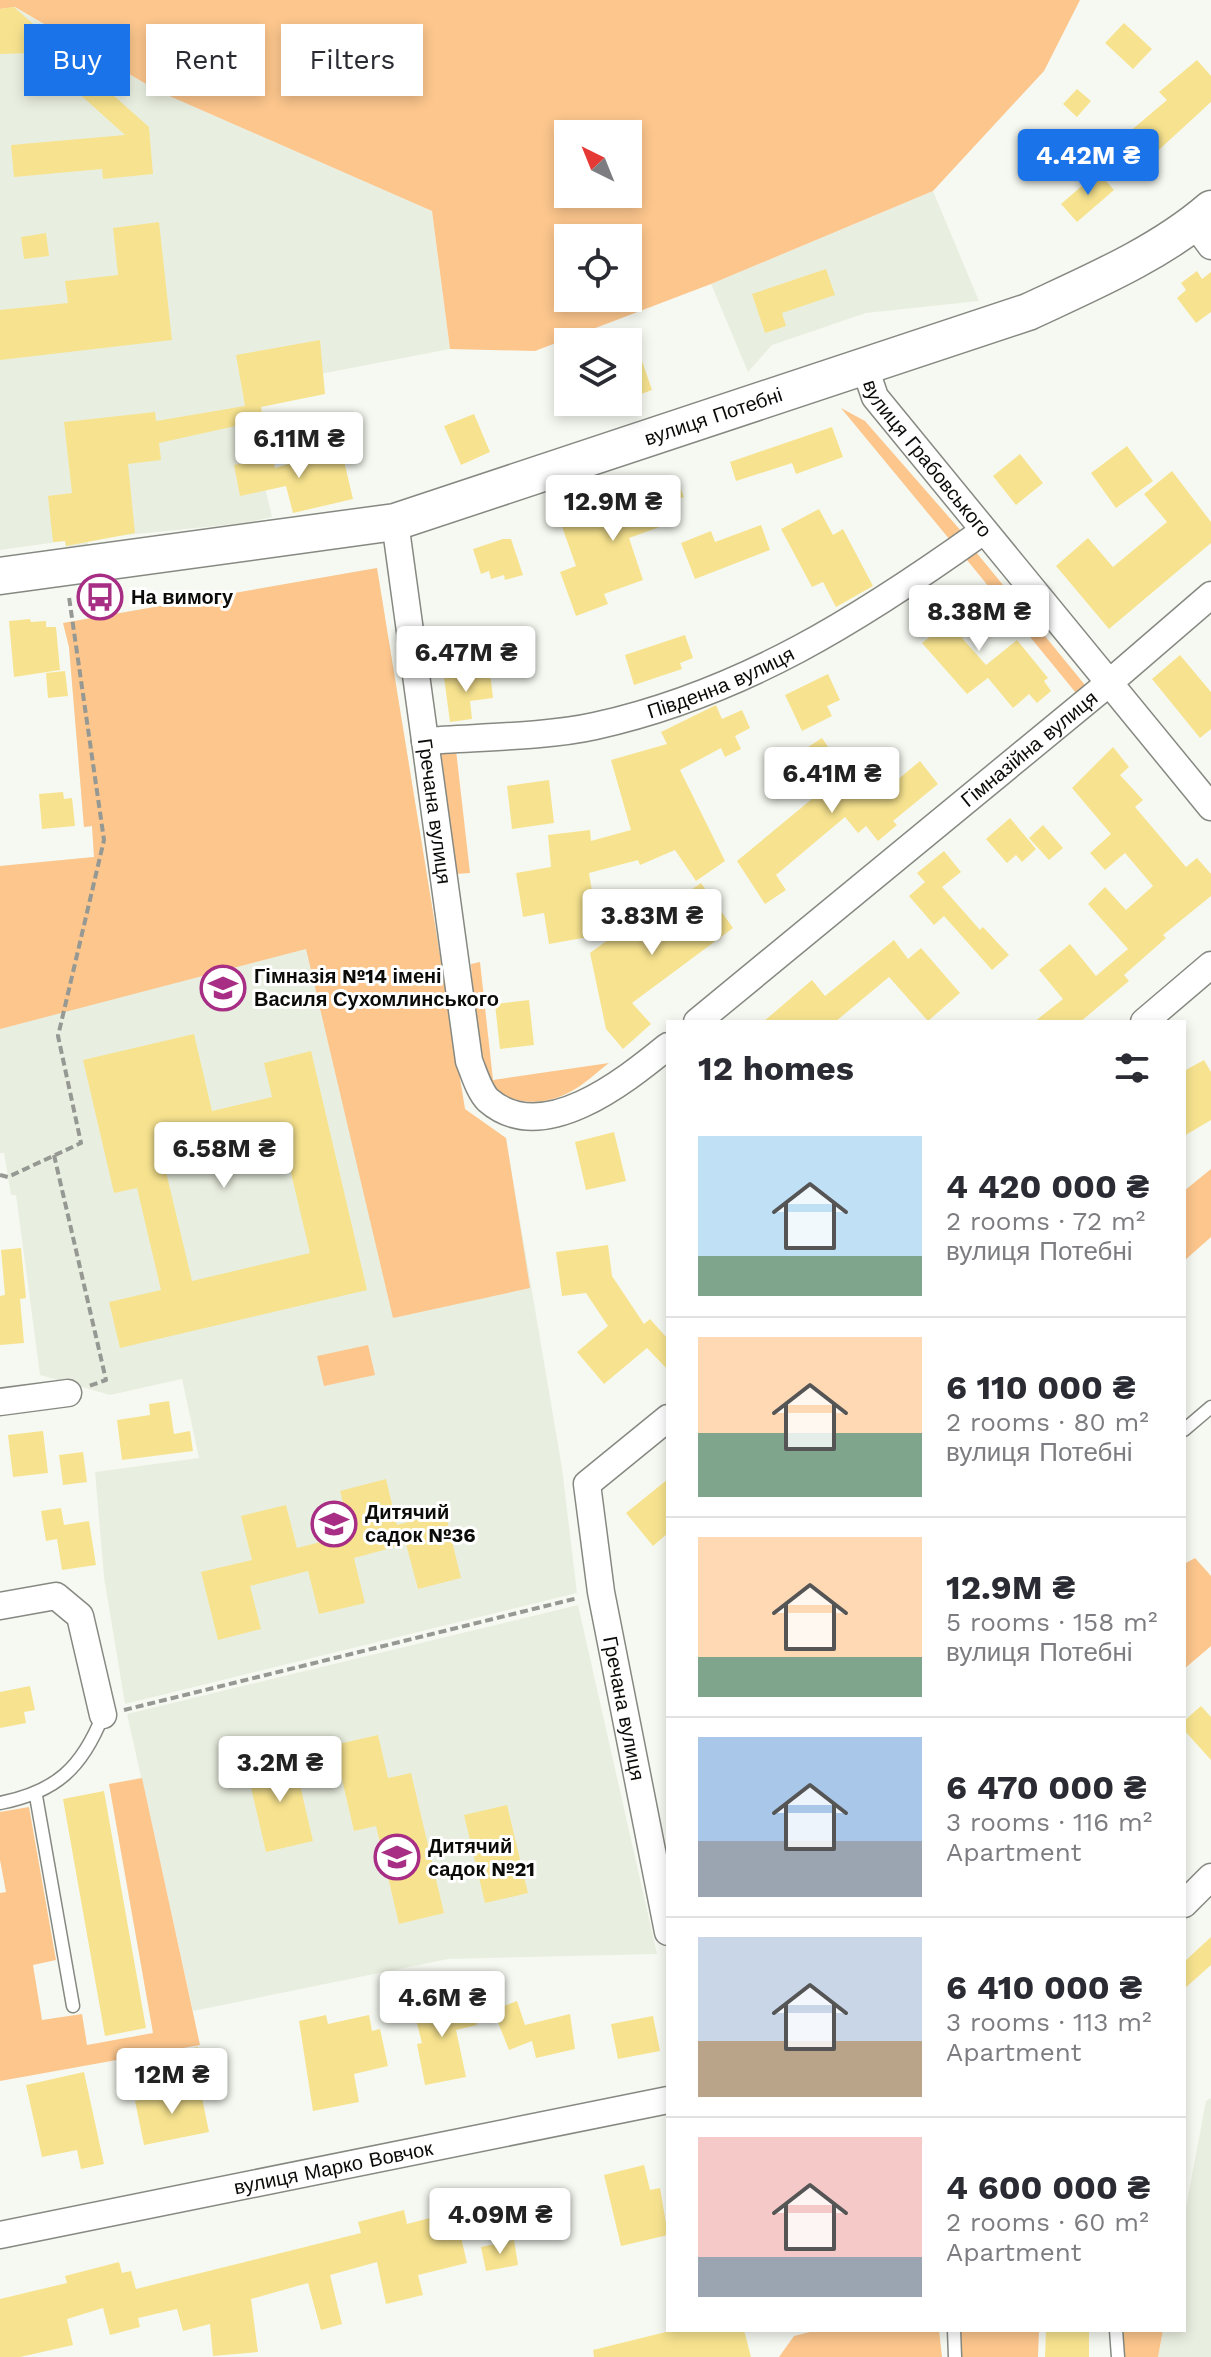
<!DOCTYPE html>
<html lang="en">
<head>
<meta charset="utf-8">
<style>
  body { margin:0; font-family:"Work Sans",sans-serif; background:#f2f2f3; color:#2b2b33; height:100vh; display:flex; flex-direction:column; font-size:30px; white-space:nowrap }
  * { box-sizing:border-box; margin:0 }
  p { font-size:26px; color:#7c7c81 }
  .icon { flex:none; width:44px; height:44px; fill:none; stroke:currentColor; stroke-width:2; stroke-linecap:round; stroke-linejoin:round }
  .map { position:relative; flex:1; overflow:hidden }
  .details { position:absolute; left:666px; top:1020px; width:520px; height:1312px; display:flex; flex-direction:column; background:#fff; border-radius:0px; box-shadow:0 4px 12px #0003 }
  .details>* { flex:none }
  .guide { position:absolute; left:24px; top:24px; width:522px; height:72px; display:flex; gap:16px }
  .needle { width:52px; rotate:317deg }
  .buttons { position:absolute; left:554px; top:120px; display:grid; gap:16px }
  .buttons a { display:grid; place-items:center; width:88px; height:88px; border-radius:0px; background:#fff; box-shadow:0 4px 12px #0003; font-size:40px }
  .price { position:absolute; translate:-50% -68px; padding:0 18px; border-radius:8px; background:#fff; color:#222; font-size:26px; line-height:52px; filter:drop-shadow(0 2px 4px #0008) }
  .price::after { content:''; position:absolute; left:50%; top:48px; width:24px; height:18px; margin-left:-12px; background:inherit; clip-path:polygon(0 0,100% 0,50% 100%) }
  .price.selected { background:#1a73e8; color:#fff }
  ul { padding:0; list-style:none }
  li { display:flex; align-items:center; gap:24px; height:200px; padding:0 32px }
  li+li { border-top:2px solid #e1e1e2 }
  li span { display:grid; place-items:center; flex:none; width:224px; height:160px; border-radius:0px; color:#555 }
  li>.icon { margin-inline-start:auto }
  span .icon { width:96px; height:96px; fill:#fffc; stroke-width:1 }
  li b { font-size:34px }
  h2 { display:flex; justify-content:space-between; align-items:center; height:96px; padding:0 32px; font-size:34px }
  .pill { padding:0 28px; border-radius:0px; background:#fff; box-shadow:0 4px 12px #0003; font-size:28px; line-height:72px }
  .pill.selected { background:#1a73e8; color:#fff }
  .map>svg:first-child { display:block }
  .built { fill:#e9efe0 }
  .green { fill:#fcc68d; fill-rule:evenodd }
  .building { fill:#f7e38f; fill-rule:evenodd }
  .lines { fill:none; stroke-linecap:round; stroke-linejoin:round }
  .lane-casing { stroke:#868982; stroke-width:15 }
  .street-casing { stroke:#868982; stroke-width:29 }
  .secondary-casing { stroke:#868982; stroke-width:39 }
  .path { stroke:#969993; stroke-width:4; stroke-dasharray:8 4; stroke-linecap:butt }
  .lane { stroke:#fff; stroke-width:12 }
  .street { stroke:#fff; stroke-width:26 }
  .secondary { stroke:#fff; stroke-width:36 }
  .labels { text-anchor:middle; stroke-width:6; stroke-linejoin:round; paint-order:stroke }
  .street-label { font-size:20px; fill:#0b0c09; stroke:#fff }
  .poi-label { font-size:20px; font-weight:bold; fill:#0b0c09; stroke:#fff; text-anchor:start }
</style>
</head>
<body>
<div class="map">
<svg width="1211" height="2357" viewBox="0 0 1211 2357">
  <rect width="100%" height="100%" fill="#f6f9f1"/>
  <!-- built -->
  <path class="built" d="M 14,7 L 158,91 L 432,211 L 450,349 L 242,389 L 272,517 L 245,523 L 88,539 L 88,547 L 66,550 L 65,541 L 0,550 L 0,9 Z
    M 933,191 L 979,301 L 866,313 L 772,345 L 748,372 L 711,284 Z
    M 377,568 L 465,1110 L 506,1138 L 562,1468 L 577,1593 L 125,1704 L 104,1577 L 95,1472 L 199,1458 L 182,1379 L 110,1395 L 40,1375 L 16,1195 L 11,1195 L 4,1153 L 0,1153 L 0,866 L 94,857 L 92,826 L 84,827 L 69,647 L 63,623 Z
    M 578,1605 L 657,1954 L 448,1959 L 193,2011 L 127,1714 Z
    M 1211,2098 L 1211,2357 L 1158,2357 L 1163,2330 L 1184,2330 L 1184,2218 L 1206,2101 Z"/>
  <!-- green -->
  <path class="green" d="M 0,0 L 1080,0 L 1044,71 L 933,191 L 711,284 L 535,351 L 450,349 L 432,211 L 158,91 L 15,7 L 0,9 ZM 568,134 L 628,134 L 628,194 L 568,194 ZM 568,238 L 628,238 L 628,298 L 568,298 Z
    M 841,408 L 865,421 L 962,532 L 955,546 Z
    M 971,546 L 1085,685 L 1076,693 L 962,554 Z
    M 377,568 L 465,1109 L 506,1138 L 530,1288 L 393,1318 L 306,949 L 0,1029 L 0,866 L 94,857 L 92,826 L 84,827 L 69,647 L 63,623 Z
    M 456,750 L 470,873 L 455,874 L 441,751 Z
    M 480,962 L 493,1080 L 609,1063 C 597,1072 584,1085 570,1092 C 533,1112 486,1102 477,1057 C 471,1027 473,994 471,964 Z
    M 1211,1169 L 1211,1237 L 1184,1261 L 1184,1191 Z
    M 368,1345 L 375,1375 L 324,1386 L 317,1356 Z
    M 1195,1558 L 1211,1576 L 1211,1646 L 1184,1669 L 1184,1564 Z
    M 142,1778 L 200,2045 L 0,2081 L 0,1893 L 6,1892 L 0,1860 L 0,1812 L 29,1807 L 56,1960 L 33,1965 L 42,2020 L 82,2014 L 87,2045 L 153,2033 L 109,1784 Z
    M 818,2330 L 939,2330 L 942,2357 L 779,2357 L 794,2336 Z
    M 961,2330 L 1039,2330 L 1038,2357 L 962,2357 Z
    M 1123,2330 L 1163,2330 L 1158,2357 L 1123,2357 Z"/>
  <!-- building -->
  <path class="building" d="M 14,7 L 149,127 L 153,174 L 103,179 L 102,169 L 14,177 L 11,145 L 125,135 L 34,53 L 0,54 L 0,9 Z
    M 1124,23 L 1152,49 L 1133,69 L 1105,43 Z
    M 1197,60 L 1211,76 L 1211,102 L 1150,158 L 1128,133 L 1167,100 L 1159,92 Z
    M 1077,89 L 1091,101 L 1077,117 L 1063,104 Z
    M 1098,172 L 1114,190 L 1077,222 L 1061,204 Z
    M 159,222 L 172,340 L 0,360 L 0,310 L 68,303 L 65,281 L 118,275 L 113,228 Z
    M 46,233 L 49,256 L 24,259 L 21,237 Z
    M 826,269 L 835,295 L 782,313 L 786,326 L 765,333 L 752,294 Z
    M 1197,271 L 1202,279 L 1211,272 L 1211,312 L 1196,323 L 1177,298 L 1186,290 L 1181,283 Z
    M 628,329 L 631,329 L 652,390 L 628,399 Z
    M 320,340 L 325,394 L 261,407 L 263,420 L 159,443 L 161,460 L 128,464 L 135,533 L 66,546 L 65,541 L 53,542 L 48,496 L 72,493 L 64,422 L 155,412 L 156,421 L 245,406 L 236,355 Z
    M 474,414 L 490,452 L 461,465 L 444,426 Z
    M 832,427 L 843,457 L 796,474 L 792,463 L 736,481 L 730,462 Z
    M 1127,446 L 1153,481 L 1116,508 L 1091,473 Z
    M 341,448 L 353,499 L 293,513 L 286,486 L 240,496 L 234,465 L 273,457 L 275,468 Z
    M 1020,454 L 1043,483 L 1016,505 L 993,476 Z
    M 1172,471 L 1211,522 L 1211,543 L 1109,629 L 1056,566 L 1088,538 L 1113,567 L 1167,522 L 1144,494 Z
    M 676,478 L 684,497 L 672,501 L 679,520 L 629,538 L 643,580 L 604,594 L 608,604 L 576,616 L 560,572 L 576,566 L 560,521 Z
    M 819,509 L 833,535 L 843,529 L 873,586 L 836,607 L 823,582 L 812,587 L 781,529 Z
    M 761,525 L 770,550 L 695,579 L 681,543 L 711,531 L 715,542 Z
    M 503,539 L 511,539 L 523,575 L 505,580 L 504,575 L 491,579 L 489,571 L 481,574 L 473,549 Z
    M 959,585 L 986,617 L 962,638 L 986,665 L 1017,640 L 1048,678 L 1044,681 L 1051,691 L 1037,703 L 1029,694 L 1013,708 L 988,678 L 967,694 L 922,643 L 932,635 L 919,621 Z
    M 30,619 L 31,622 L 46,621 L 46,627 L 56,627 L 60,670 L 14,677 L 9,621 Z
    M 685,635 L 693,658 L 680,663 L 682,669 L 634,685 L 625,655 Z
    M 1180,655 L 1211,692 L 1211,729 L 1200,738 L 1152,679 Z
    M 65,671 L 68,696 L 48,698 L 46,673 Z
    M 490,672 L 493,698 L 470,701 L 472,719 L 450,722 L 444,677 Z
    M 828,674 L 840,700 L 827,706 L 832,716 L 802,731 L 785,695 Z
    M 716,705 L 722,719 L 742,710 L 750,728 L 735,736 L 741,749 L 725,757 L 721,748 L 680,770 L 725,861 L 696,881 L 675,850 L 640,865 L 638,860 L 589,873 L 599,935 L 549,944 L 544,913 L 523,917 L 516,873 L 551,867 L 548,835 L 590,830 L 591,841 L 631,830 L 611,760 L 667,744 L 661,732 Z
    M 822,738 L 837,760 L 841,757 L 858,781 L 861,778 L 871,791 L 884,780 L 889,787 L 920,761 L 938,784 L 893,821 L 897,825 L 878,841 L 866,826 L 858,833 L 845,817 L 776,875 L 786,890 L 765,904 L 737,861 L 824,789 L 799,753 Z
    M 1113,747 L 1129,767 L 1120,775 L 1143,800 L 1135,807 L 1186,867 L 1197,858 L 1211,874 L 1211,896 L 1163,935 L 1166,938 L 1124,975 L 1129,981 L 1080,1022 L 1034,1022 L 1063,999 L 1039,970 L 1070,944 L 1096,976 L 1128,949 L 1088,904 L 1105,887 L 1126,910 L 1153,886 L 1125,853 L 1105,870 L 1090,853 L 1111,834 L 1072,788 Z
    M 549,780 L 554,823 L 512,829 L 507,786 Z
    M 63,792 L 64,799 L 72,798 L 75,826 L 42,829 L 39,794 Z
    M 1010,818 L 1036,849 L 1022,862 L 1016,855 L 1007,863 L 986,839 Z
    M 1043,825 L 1063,848 L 1049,860 L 1029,838 Z
    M 944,851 L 961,872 L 942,887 L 980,930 L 983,927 L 1009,955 L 992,970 L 944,916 L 934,925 L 909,896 L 925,882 L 917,873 Z
    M 701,883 L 733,928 L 632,1003 L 651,1024 L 623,1049 L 606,1029 L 590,953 L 643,914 L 647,920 Z
    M 894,940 L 908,959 L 921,948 L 960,993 L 928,1021 L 889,977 L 835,1022 L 763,1022 L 812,980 L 825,996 Z
    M 529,1000 L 534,1045 L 500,1049 L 495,1004 Z
    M 194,1034 L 212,1111 L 272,1097 L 264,1063 L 311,1051 L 367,1290 L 120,1348 L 109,1302 L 161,1290 L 137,1188 L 114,1193 L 83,1060 ZM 280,1127 L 310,1253 L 192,1281 L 162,1155 Z
    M 1204,1060 L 1211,1072 L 1211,1120 L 1184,1136 L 1184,1071 Z
    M 614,1132 L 626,1181 L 586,1190 L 575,1142 Z
    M 608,1245 L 612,1276 L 644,1324 L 650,1319 L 668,1339 L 668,1370 L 647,1348 L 604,1384 L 577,1352 L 608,1326 L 586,1293 L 562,1296 L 556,1252 Z
    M 21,1248 L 26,1298 L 20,1299 L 24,1343 L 0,1345 L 0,1296 L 5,1295 L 1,1250 Z
    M 169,1401 L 174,1434 L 190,1431 L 193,1451 L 122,1460 L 117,1420 L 150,1415 L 149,1404 Z
    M 43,1431 L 48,1473 L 13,1477 L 8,1435 Z
    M 83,1452 L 87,1482 L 63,1485 L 59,1455 Z
    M 386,1479 L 397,1525 L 445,1512 L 461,1578 L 418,1589 L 406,1544 L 354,1558 L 365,1603 L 319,1614 L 308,1571 L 250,1586 L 261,1629 L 218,1640 L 201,1572 L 252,1560 L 241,1516 L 286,1505 L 297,1548 L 351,1534 L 340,1491 Z
    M 668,1479 L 668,1533 L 653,1546 L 626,1513 Z
    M 61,1508 L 64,1525 L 89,1521 L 96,1565 L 62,1570 L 57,1539 L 46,1541 L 41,1511 Z
    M 30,1686 L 35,1710 L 24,1712 L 26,1723 L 0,1728 L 0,1692 Z
    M 1201,1706 L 1211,1717 L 1211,1760 L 1184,1730 L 1184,1721 Z
    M 378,1735 L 388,1778 L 411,1773 L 444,1913 L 399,1924 L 376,1826 L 354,1831 L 334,1745 Z
    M 293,1755 L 313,1841 L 266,1852 L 246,1766 Z
    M 104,1791 L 146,2028 L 105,2036 L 63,1799 Z
    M 507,1805 L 528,1893 L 485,1903 L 464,1815 Z
    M 1211,1937 L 1211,1965 L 1184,1989 L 1184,1962 Z
    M 446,2000 L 447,2006 L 470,2000 L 477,2025 L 456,2030 L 466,2077 L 425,2085 L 417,2044 L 422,2043 L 413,2008 Z
    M 517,2001 L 525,2025 L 570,2014 L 575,2049 L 536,2058 L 532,2041 L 509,2050 L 493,2010 Z
    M 326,2015 L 328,2024 L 369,2015 L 372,2031 L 380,2029 L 388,2066 L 354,2074 L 359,2102 L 313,2111 L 299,2021 Z
    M 653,2016 L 660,2051 L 618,2059 L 611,2024 Z
    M 198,2047 L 203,2073 L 184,2076 L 179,2051 Z
    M 84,2072 L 104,2164 L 81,2169 L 77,2150 L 42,2157 L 26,2085 Z
    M 200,2088 L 209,2132 L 144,2145 L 135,2101 Z
    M 644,2165 L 650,2190 L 660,2188 L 668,2235 L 621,2246 L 604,2175 Z
    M 536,2192 L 545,2231 L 510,2239 L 501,2201 Z
    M 404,2210 L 407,2224 L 445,2214 L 450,2236 L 460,2233 L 467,2263 L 418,2275 L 423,2295 L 386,2304 L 377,2262 L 330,2275 L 342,2324 L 321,2330 L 308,2283 L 251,2299 L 258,2352 L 213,2356 L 210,2324 L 183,2331 L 177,2309 L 138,2318 L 140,2327 L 110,2335 L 103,2308 L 67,2319 L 73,2345 L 20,2357 L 0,2357 L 0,2299 L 67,2283 L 65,2276 L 119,2262 L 122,2273 L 131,2271 L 136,2289 L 361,2233 L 358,2222 Z
    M 514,2240 L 518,2265 L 486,2271 L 481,2247 Z
    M 674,2330 L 744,2330 L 751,2357 L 594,2357 L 593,2350 Z
    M 1046,2330 L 1089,2330 L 1089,2357 L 1045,2357 Z"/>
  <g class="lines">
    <!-- lane casing -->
    <g class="lane-casing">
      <path id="lane" d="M 1184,1430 L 1211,1407
        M 36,1796 L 73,2006
        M 0,1803 C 56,1792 82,1768 103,1715
        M 954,2330 L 955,2357
        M 1116,2330 L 1118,2357"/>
    </g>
    <!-- street casing -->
    <g class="street-casing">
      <g id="street">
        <path d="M 1194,223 L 1211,246"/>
        <path id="s1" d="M 864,365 L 875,397 L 1211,807"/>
        <path id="s2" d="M 395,522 L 469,1061 C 474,1073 479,1091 488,1100 C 543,1148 626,1080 668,1046"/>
        <path id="s3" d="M 425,741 C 476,737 546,737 595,726 C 743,693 860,619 982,532"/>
        <path id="s4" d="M 697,1022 L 1109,683 L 1211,595"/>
        <path d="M 1144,1022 L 1211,965"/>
        <path d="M 0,1402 L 68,1393"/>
        <path id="s5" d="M 668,1418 L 587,1484 L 601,1592 L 668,1932"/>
        <path d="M 0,1606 L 56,1596 L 80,1616 L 103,1715"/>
        <path d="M 1184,1904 L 1211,1877"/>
        <path id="s6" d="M 0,2235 L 668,2100"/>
      </g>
    </g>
    <!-- secondary casing -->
    <g class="secondary-casing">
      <g id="secondary">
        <path id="s7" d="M 0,576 L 395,522 L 1028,312 C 1090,283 1159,254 1211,209"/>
      </g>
    </g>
    <!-- path -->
    <path class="path" d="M 54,1155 L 106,1380 L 89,1386
      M 0,1175 L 8,1177 L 81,1143 L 58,1036 L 104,840 L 69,597
      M 124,1710 L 578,1598"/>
    <!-- lane -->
    <use href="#lane" class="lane"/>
    <!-- street -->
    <use href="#street" class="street"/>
    <!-- secondary -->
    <use href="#secondary" class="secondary"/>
  </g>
  <!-- icons -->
  <defs>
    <g id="bus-ring" transform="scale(2.3)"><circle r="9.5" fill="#fff" stroke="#a72e84" stroke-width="1.5"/><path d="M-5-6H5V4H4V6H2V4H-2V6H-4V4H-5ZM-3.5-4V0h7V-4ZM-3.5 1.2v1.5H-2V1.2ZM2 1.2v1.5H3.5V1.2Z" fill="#a72e84"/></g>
    <g id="school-ring" transform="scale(2.3)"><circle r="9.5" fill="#fff" stroke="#a72e84" stroke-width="1.5"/><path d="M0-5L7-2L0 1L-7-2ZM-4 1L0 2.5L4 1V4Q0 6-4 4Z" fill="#a72e84"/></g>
  </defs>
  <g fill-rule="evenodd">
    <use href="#bus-ring" x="100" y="597"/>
    <use href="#school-ring" x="223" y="988"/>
    <use href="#school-ring" x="334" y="1524"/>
    <use href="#school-ring" x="397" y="1857"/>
  </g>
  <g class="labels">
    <!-- street labels -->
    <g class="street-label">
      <text dy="7" stroke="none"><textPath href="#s7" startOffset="734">вулиця Потебні</textPath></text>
      <text dy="7" stroke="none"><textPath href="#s1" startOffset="114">вулиця Грабовського</textPath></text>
      <text dy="7" stroke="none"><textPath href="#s3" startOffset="304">Південна вулиця</textPath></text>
      <text dy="7" stroke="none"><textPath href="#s4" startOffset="430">Гімназійна вулиця</textPath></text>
      <text dy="7" stroke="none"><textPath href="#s2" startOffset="292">Гречана вулиця</textPath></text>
      <text dy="7" stroke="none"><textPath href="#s5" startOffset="332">Гречана вулиця</textPath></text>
      <text dy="7" stroke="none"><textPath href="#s6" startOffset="340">вулиця Марко Вовчок</textPath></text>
    </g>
    <!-- poi labels -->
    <g class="poi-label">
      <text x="131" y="604">На вимогу</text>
      <text x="254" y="983">Гімназія №14 імені<tspan x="254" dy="23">Василя Сухомлинського</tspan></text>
      <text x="365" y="1519">Дитячий<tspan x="365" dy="23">садок №36</tspan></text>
      <text x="428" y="1853">Дитячий<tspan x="428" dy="23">садок №21</tspan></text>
    </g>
  </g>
</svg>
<div class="buttons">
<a><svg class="needle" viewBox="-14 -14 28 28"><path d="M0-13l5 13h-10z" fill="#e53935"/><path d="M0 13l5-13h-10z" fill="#7c7c81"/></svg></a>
<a><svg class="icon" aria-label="locate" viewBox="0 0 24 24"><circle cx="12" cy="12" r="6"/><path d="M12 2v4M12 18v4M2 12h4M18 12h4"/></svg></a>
<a><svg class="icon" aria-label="layers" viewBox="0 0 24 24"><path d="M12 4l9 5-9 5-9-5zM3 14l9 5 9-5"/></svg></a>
</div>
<b class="price selected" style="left:1088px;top:197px">4.42M ₴</b>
<b class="price" style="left:299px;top:480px">6.11M ₴</b>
<b class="price" style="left:613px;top:543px">12.9M ₴</b>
<b class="price" style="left:979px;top:653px">8.38M ₴</b>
<b class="price" style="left:466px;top:694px">6.47M ₴</b>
<b class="price" style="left:832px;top:815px">6.41M ₴</b>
<b class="price" style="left:652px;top:957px">3.83M ₴</b>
<b class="price" style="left:224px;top:1190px">6.58M ₴</b>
<b class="price" style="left:280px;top:1804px">3.2M ₴</b>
<b class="price" style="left:442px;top:2039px">4.6M ₴</b>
<b class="price" style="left:172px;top:2116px">12M ₴</b>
<b class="price" style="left:500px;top:2256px">4.09M ₴</b>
<div class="guide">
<a class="pill selected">Buy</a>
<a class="pill">Rent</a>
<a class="pill">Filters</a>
</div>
<section class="details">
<h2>12 homes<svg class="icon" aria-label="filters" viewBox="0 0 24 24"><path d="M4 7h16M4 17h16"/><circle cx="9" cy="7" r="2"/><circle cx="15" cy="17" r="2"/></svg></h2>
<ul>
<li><span style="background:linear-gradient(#bfe0f5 75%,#7fa58c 0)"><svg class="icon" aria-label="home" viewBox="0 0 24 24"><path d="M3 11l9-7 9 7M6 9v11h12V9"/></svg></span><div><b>4 420 000 ₴</b><p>2 rooms · 72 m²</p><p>вулиця Потебні</p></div></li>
<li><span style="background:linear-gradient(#ffd9b3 60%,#7fa58c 0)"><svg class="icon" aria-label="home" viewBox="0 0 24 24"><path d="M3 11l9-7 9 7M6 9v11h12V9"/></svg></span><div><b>6 110 000 ₴</b><p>2 rooms · 80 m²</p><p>вулиця Потебні</p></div></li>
<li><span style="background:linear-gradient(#ffd9b3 75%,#7fa58c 0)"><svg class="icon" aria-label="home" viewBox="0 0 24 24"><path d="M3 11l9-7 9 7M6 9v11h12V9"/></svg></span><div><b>12.9M ₴</b><p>5 rooms · 158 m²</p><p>вулиця Потебні</p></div></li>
<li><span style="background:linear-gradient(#a9c7e8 65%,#9aa5b1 0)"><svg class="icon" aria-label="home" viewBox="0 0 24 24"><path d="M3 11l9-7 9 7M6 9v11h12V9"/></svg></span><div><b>6 470 000 ₴</b><p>3 rooms · 116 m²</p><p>Apartment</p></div></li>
<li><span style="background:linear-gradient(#c9d6e8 65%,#b9a48a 0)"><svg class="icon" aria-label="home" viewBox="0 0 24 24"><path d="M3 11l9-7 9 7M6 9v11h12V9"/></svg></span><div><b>6 410 000 ₴</b><p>3 rooms · 113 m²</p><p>Apartment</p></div></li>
<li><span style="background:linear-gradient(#f6c9c9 75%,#9aa5b1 0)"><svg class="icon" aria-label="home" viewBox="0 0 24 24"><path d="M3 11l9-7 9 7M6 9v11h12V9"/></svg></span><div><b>4 600 000 ₴</b><p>2 rooms · 60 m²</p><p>Apartment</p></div></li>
</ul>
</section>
</div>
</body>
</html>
